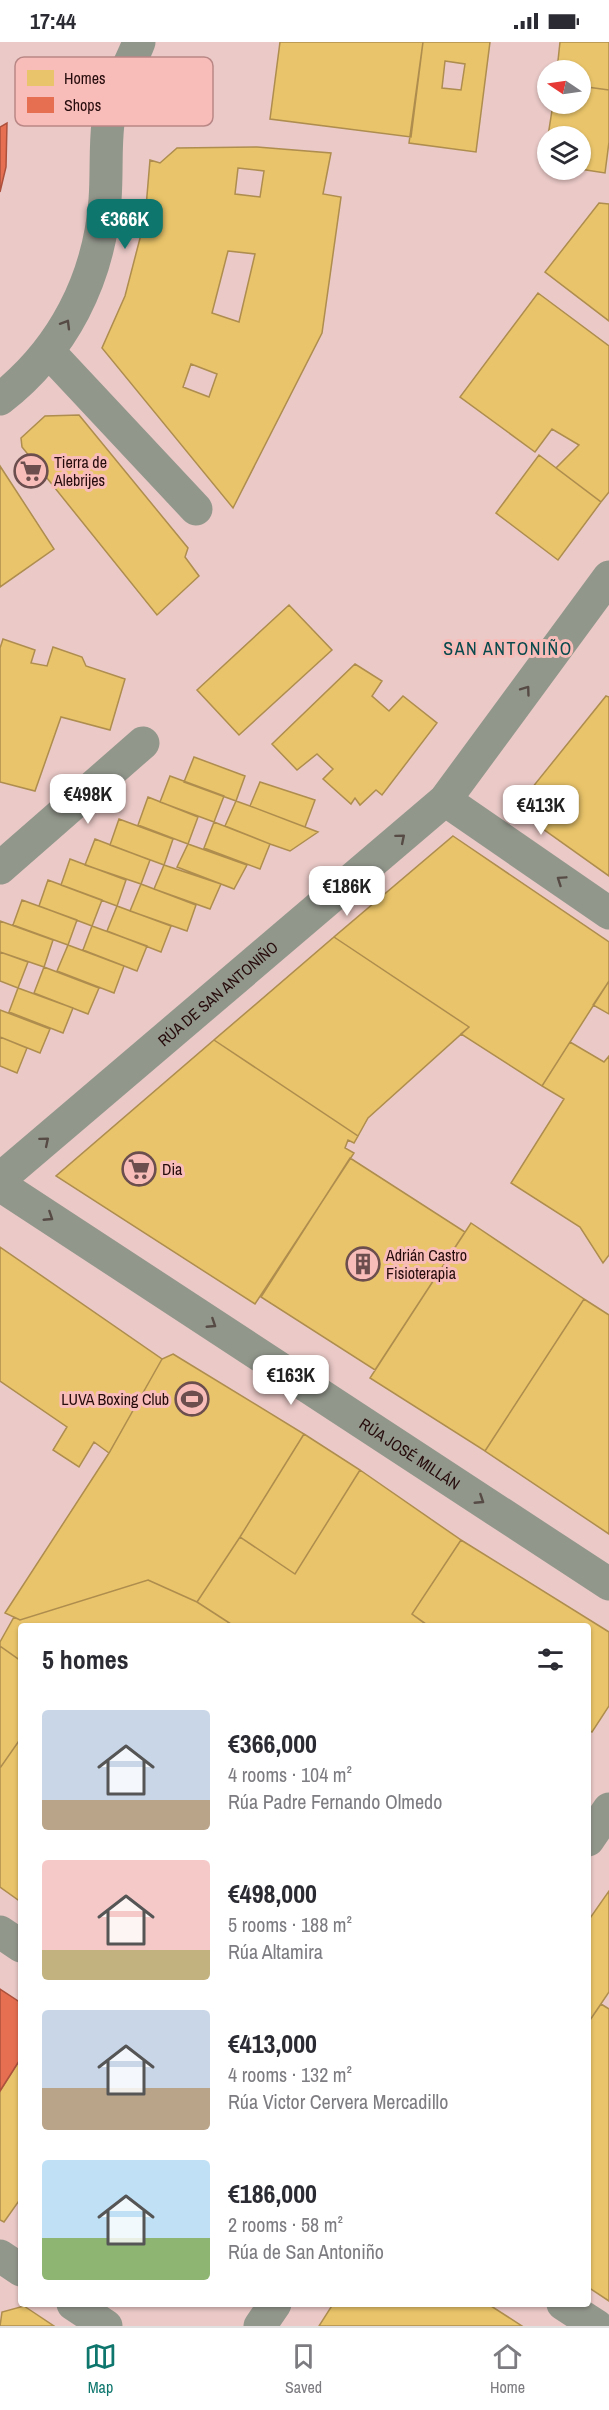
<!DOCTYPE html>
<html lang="en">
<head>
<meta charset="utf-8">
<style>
  body { margin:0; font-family:"Archivo Narrow",sans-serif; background:#f7f7f7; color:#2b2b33; height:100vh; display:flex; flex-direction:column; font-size:22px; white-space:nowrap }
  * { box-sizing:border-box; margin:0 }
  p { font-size:20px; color:#7c7c81 }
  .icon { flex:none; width:33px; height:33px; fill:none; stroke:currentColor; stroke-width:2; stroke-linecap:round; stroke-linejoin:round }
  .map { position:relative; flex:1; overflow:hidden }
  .details { position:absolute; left:18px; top:1581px; width:573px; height:684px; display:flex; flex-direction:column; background:#fff; border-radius:6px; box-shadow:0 2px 4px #0004 }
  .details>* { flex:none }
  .needle { width:39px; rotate:283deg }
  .controls { position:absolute; left:537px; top:18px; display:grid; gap:12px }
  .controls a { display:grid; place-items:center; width:54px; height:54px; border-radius:50%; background:#fff; box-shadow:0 2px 4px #0004; font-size:30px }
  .price { position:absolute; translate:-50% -51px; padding:0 14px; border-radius:12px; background:#fff; color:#222; font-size:20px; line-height:39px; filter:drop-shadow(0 2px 3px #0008) }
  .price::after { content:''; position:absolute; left:50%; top:36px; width:18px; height:14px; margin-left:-9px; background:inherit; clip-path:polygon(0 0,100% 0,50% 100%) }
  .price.active { background:#0f766e; color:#fff }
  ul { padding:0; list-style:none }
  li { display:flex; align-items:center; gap:18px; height:150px; padding:0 24px }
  li span { display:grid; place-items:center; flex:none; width:168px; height:120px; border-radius:6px; color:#555 }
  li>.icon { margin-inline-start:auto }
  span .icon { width:72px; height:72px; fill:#fffc; stroke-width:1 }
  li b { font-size:26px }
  h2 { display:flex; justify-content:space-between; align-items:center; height:72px; padding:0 24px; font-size:26px }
  .status { display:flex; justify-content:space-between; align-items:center; height:42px; padding:0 30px; background:#fff; direction:ltr }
  .status svg { height:16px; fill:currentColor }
  .menu { display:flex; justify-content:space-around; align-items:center; height:84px; border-top:2px solid #e1e1e2; background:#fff; font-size:16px; color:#7c7c81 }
  .menu a { display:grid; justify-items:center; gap:3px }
  .menu .active { color:#0f766e }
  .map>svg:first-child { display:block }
  .homes { fill:#e9c46a; stroke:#ae8d4e; stroke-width:1.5; fill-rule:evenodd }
  .shops { fill:#e76f51; stroke:#ad513c; stroke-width:1.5 }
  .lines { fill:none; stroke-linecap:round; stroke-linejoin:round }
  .pedestrian { stroke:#92978c; stroke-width:33 }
  .minor { stroke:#92978c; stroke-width:33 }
  .oneway { stroke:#574b46 }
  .labels { text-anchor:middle; stroke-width:6; stroke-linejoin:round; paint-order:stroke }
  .poi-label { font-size:16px; fill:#260c0c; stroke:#f8bcb9; text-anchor:start }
  .street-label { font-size:16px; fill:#260c0c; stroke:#f8bcb9 }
  .neighbourhood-label { font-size:18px; letter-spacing:1.5px; fill:#07494c; stroke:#f8bcb9 }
  .key { fill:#f8bcb9; stroke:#b98785; stroke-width:1.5 }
  .key-label { font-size:16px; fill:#260c0c }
</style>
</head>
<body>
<div class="status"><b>17:44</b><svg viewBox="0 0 49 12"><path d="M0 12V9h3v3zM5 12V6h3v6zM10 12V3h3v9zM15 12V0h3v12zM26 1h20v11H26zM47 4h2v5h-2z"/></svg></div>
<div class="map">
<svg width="609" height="2284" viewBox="0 0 609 2284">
  <rect width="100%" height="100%" fill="#eac9c7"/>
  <!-- homes -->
  <path class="homes" d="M 280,0 L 423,0 L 411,95 L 270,77 Z
    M 423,0 L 490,0 L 476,110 L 409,101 ZM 445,19 L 465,22 L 461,48 L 442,46 Z
    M 560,0 L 609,0 L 609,48 L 580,44 L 580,28 L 557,28 Z
    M 580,44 L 609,48 L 609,100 L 605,131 L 580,127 L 580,94 L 548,94 L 553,62 L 580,62 Z
    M 257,105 L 331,111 L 323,152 L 341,155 L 322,291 L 233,466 L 102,306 L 125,254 L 145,177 L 150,118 L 160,121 L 177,106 ZM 238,126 L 264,129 L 260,155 L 235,152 ZM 228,209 L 255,212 L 239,280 L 212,271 ZM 191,322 L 217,332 L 209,355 L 183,345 Z
    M 599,161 L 609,162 L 609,279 L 545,230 Z
    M 538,251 L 609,304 L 609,450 L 601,460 L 556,426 L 579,403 L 552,387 L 535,410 L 460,355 Z
    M 79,373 L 188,506 L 185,515 L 199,534 L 157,573 L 22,405 L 21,396 L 45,374 Z
    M 539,413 L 601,460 L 558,518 L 496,471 Z
    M 0,424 L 54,507 L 0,545 Z
    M 289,563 L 332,608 L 239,693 L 197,648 Z
    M 3,597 L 35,608 L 31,621 L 47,624 L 53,605 L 82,615 L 86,624 L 125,637 L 110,688 L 61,675 L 35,749 L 0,740 L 0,606 Z
    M 355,622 L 382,639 L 372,654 L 389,669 L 403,654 L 437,681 L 382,753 L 376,748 L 360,763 L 355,756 L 351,762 L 323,737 L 333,727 L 317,712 L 297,728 L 272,702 Z
    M 606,654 L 609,655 L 609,834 L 515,767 Z
    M 194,715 L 245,734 L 236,759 L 184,740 Z
    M 170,734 L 224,754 L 214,780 L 160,760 Z
    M 260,740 L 315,758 L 305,785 L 250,764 Z
    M 148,755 L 198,775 L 188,802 L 138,783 Z
    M 236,759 L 250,764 L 318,790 L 290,809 L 270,802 L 225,784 Z
    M 119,777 L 173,797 L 164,823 L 110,803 Z
    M 214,780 L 270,802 L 260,827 L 204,806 Z
    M 453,794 L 609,900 L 609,939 L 542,1044 L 461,992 L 469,985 L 334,895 Z
    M 95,797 L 150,818 L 141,842 L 85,823 Z
    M 188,802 L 247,823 L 234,847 L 177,825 Z
    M 70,817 L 126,838 L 117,864 L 61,843 Z
    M 164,823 L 221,842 L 210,867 L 154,847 Z
    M 48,838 L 102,858 L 92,884 L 39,864 Z
    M 141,842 L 196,863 L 187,889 L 130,869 Z
    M 22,858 L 77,878 L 68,903 L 13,883 Z
    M 117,864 L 171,884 L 161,910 L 107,889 Z
    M 0,879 L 53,898 L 44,925 L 0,910 Z
    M 92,884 L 147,904 L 137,929 L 83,908 Z
    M 334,895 L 469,985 L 368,1076 L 358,1094 L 214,998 Z
    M 68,903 L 124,924 L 114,951 L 57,929 Z
    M 0,910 L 28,920 L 18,946 L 0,939 Z
    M 44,925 L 99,946 L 88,972 L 34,951 Z
    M 609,939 L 609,972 L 593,963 Z
    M 18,946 L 73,966 L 63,991 L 9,970 Z
    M 0,968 L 50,987 L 40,1011 L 0,995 Z
    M 0,995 L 27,1006 L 17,1031 L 0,1024 Z
    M 214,998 L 358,1094 L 354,1101 L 348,1098 L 345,1106 L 354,1111 L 255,1262 L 56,1134 Z
    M 570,1000 L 604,1020 L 609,1014 L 609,1213 L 603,1221 L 580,1185 L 511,1141 L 564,1057 L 542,1044 Z
    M 350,1116 L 465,1190 L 375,1328 L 261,1255 Z
    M 471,1181 L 584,1257 L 485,1409 L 370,1336 Z
    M 0,1205 L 162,1317 L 109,1411 L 94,1400 L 79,1425 L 53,1408 L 67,1385 L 0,1339 Z
    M 584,1257 L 609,1273 L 609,1492 L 485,1409 Z
    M 173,1312 L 304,1392 L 240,1495 L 197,1560 L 148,1538 L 20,1578 L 5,1571 L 109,1411 L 162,1317 Z
    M 304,1392 L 360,1428 L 295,1532 L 240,1495 Z
    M 360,1428 L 461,1498 L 412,1572 L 428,1584 L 234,1584 L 197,1560 L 240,1495 L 295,1532 Z
    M 461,1498 L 609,1590 L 609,1664 L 592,1690 L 588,1688 L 588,1584 L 429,1584 L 412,1572 Z
    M 148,1538 L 197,1560 L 234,1584 L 21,1584 L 21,1619 L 0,1604 L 0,1600 L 14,1575 L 20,1578 Z
    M 0,1604 L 21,1619 L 21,1696 L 0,1726 Z
    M 21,1696 L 21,1860 L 0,1845 L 0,1726 Z
    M 609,1849 L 609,1950 L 588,1981 L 588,1879 Z
    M 601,1962 L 609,1967 L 609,2259 L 588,2245 L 588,1981 Z
    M 21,2016 L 21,2156 L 4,2180 L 0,2178 L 0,2049 Z
    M 333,2262 L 488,2262 L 522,2284 L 319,2284 Z
    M 24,2264 L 54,2284 L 0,2284 L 2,2270 Z"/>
  <!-- shops -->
  <path class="shops" d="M 7,81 L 6,125 L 0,150 L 0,85 Z
    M 0,1947 L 21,1961 L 21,2016 L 0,2049 Z"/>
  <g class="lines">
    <!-- pedestrian -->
    <path class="pedestrian" d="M 0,2214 L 21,2228
      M 73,2262 L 106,2284"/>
    <!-- minor -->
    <g class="minor">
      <path d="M 49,310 L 196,467"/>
      <path d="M 0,357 C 63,308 99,237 105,158 C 107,132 105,106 108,81 C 112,53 129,26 139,0"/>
      <path d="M 445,758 L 609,871"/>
      <path d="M 0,826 L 143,701"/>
      <path id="s1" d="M 0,1137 L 445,758 L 609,535"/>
      <path id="s2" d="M 0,1143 L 609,1542"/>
      <path d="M 588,1798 L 609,1767"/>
      <path d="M 0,1890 L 21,1904"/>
      <path d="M 563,2262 L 597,2284"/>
      <path d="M 260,2284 L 275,2262"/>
    </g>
  </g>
  <!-- one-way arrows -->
  <defs><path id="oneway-chevron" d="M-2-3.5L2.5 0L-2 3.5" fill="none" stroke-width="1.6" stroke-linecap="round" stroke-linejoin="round" transform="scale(1.5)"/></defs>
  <g class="oneway">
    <use href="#oneway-chevron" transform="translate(66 282) rotate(-59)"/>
    <use href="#oneway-chevron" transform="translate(526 648) rotate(-54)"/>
    <use href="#oneway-chevron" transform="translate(401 796) rotate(-40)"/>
    <use href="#oneway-chevron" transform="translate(561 838) rotate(-146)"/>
    <use href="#oneway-chevron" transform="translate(45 1099) rotate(-40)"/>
    <use href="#oneway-chevron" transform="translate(49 1175) rotate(33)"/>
    <use href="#oneway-chevron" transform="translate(212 1282) rotate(33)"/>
    <use href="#oneway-chevron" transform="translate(480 1458) rotate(33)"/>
  </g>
  <!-- icons -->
  <defs>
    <g id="supermarket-ring" transform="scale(1.725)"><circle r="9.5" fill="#f8bcb9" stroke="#6b4e4d" stroke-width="1.5"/><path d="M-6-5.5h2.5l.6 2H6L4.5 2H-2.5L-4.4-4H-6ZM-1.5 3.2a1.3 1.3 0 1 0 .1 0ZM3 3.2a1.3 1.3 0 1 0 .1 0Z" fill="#6b4e4d"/></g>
    <g id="building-ring" transform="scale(1.725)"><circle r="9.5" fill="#f8bcb9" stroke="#6b4e4d" stroke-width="1.5"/><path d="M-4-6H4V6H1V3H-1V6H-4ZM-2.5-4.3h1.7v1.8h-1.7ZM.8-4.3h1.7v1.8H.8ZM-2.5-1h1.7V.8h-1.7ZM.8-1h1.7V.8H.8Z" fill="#6b4e4d"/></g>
    <g id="stadium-ring" transform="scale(1.725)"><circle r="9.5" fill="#f8bcb9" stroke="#6b4e4d" stroke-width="1.5"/><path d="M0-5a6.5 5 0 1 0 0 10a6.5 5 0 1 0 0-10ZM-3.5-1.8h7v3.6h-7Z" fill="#6b4e4d"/></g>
  </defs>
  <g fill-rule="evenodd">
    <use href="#supermarket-ring" x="31" y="429"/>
    <use href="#supermarket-ring" x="139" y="1127"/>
    <use href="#building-ring" x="363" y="1222"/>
    <use href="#stadium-ring" x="192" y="1357"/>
  </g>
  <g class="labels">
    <!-- poi labels -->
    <g class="poi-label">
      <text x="54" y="426">Tierra de<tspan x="54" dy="18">Alebrijes</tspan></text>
      <text x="162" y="1133">Dia</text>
      <text x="386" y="1219">Adrián Castro<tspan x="386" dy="18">Fisioterapia</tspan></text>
      <text x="169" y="1363" text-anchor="end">LUVA Boxing Club</text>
    </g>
    <!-- street labels -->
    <g class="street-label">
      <text dy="6" stroke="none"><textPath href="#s1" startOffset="286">RÚA DE SAN ANTONIÑO</textPath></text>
      <text dy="6" stroke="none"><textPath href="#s2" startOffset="490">RÚA JOSÉ MILLÁN</textPath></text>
    </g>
    <!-- neighbourhood labels -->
    <g class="neighbourhood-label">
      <text x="508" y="613">SAN ANTONIÑO</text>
    </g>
  </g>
  <!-- legend -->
  <rect x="15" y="15" width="198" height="69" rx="9" class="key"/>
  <rect x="27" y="28" width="27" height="16" fill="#e9c46a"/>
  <rect x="27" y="55" width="27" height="16" fill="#e76f51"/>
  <g class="key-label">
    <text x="64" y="42">Homes</text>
    <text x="64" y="69">Shops</text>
  </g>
</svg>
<div class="controls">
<a><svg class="needle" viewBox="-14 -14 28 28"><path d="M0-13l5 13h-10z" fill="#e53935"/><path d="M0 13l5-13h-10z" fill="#7c7c81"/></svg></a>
<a><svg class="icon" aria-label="layers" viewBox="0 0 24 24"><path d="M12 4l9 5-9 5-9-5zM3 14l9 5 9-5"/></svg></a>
</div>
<b class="price active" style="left:125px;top:208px">€366K</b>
<b class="price" style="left:88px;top:783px">€498K</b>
<b class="price" style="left:541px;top:794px">€413K</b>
<b class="price" style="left:347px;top:875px">€186K</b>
<b class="price" style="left:291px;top:1364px">€163K</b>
<section class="details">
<h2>5 homes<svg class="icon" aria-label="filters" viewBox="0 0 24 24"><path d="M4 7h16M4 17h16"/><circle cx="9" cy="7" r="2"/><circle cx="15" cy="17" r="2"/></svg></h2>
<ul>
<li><span style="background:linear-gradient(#c9d6e8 75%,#b9a48a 0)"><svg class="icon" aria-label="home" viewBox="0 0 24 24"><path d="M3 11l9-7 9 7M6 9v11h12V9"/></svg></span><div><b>€366,000</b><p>4 rooms · 104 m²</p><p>Rúa Padre Fernando Olmedo</p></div></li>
<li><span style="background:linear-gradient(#f6c9c9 75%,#c2b280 0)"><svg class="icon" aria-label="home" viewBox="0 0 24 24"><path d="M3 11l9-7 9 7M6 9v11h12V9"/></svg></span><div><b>€498,000</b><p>5 rooms · 188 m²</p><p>Rúa Altamira</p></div></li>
<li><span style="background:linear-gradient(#c9d6e8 65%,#b9a48a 0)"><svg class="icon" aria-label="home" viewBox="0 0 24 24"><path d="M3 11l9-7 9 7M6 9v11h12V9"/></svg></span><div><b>€413,000</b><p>4 rooms · 132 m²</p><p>Rúa Victor Cervera Mercadillo</p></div></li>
<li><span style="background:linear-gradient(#bfe0f5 65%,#8fb573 0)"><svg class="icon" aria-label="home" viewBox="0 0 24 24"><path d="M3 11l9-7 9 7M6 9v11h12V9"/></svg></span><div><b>€186,000</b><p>2 rooms · 58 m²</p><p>Rúa de San Antoniño</p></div></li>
</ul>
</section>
</div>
<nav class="menu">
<a class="active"><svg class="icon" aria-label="map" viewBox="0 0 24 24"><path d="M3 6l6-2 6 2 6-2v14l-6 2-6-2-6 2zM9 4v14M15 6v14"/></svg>Map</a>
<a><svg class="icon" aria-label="saved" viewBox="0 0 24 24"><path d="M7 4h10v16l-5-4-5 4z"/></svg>Saved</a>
<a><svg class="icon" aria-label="home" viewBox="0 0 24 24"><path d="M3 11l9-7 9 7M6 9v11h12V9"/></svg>Home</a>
</nav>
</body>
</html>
